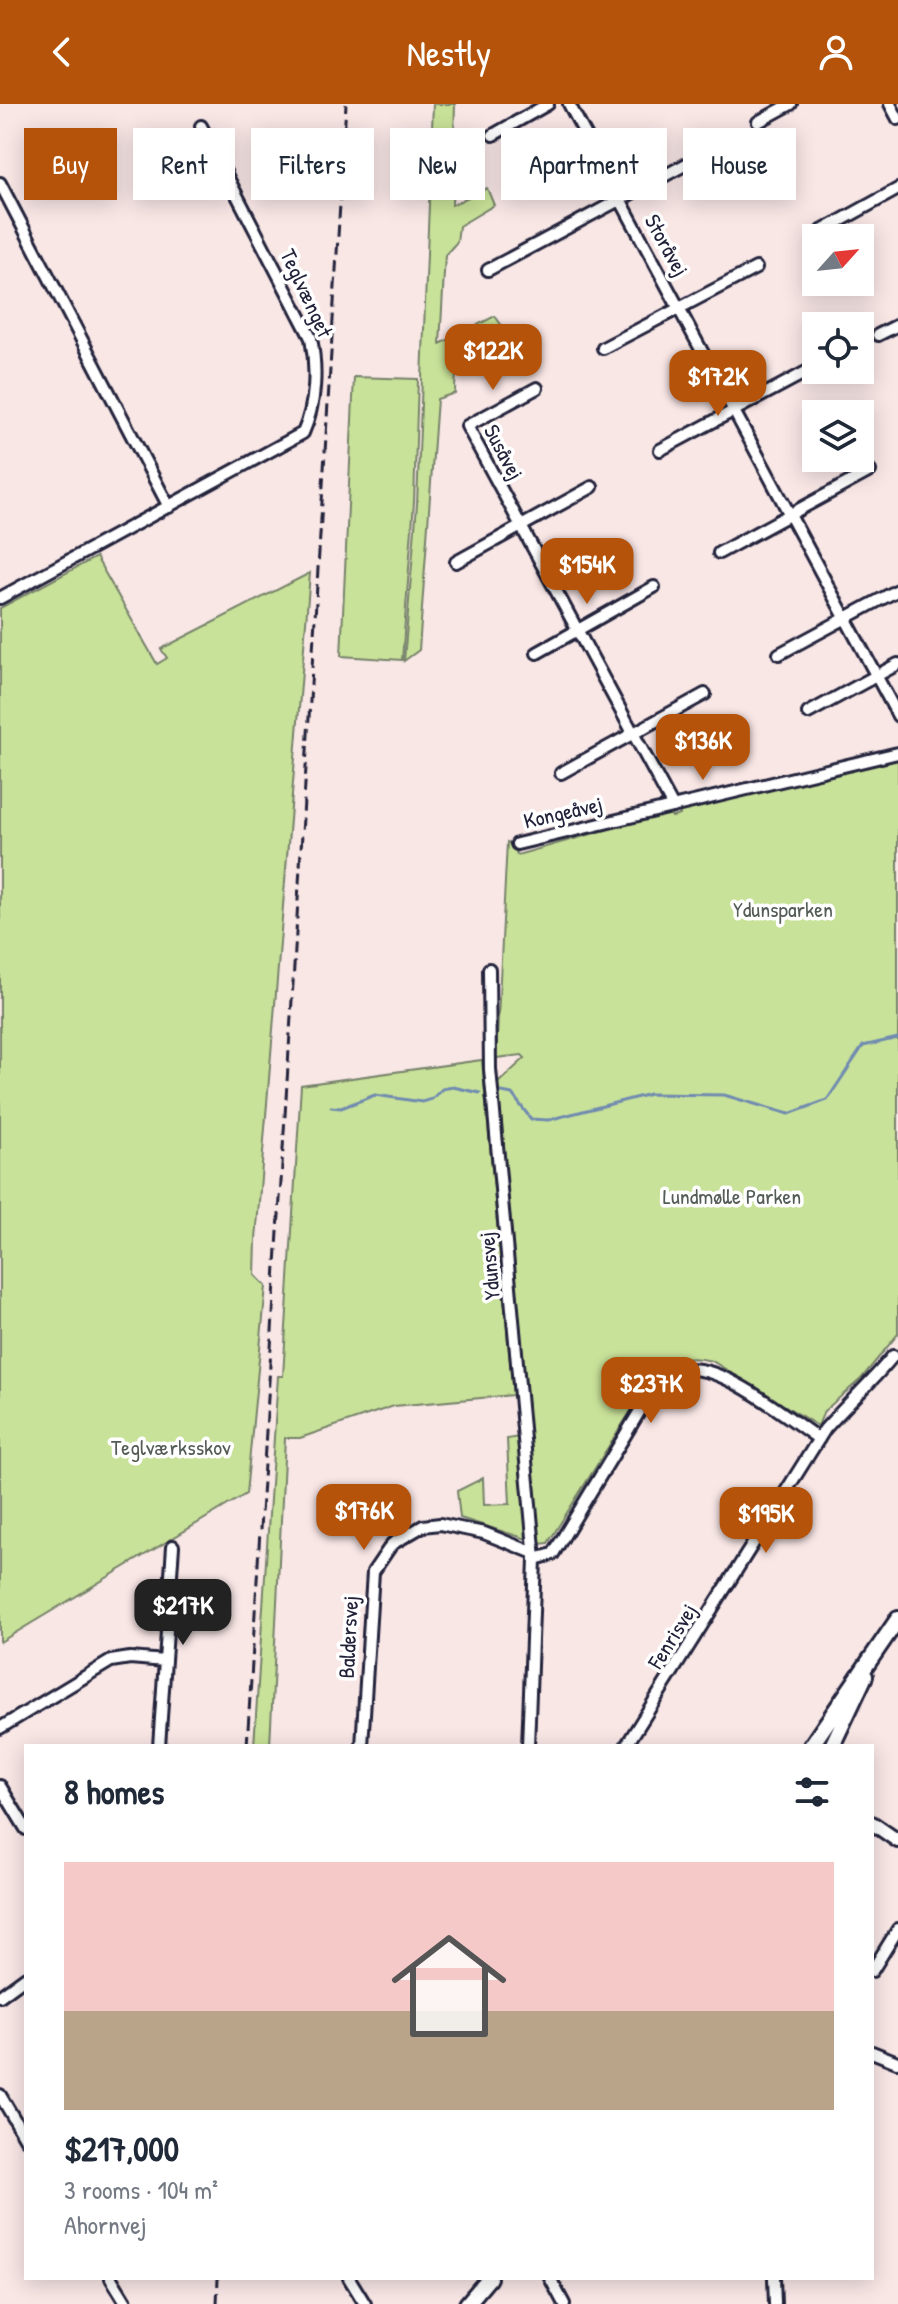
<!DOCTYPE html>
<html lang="en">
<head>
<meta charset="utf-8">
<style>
  body { margin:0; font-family:"Patrick Hand",sans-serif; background:#f6f6f7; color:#1f2937; height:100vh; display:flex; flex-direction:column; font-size:30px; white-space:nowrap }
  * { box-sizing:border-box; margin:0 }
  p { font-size:26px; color:#747a83 }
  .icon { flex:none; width:44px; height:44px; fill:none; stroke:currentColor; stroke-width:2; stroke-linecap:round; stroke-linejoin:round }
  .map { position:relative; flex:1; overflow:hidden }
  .side { position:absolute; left:24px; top:1640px; width:850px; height:536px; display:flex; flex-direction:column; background:#fff; border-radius:0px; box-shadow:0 4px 20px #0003 }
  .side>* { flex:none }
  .top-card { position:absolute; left:24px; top:24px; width:850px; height:72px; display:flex; gap:16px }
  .needle { width:52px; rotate:63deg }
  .tools { position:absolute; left:802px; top:120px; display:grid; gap:16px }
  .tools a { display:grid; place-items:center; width:72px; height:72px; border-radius:0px; background:#fff; box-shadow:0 4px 20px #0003; font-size:40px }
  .price { position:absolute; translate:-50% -68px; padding:0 18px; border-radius:16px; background:#b45309; color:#fff; font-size:26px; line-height:52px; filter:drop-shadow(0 2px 4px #0008) }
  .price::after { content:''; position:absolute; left:50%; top:48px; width:24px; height:18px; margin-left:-12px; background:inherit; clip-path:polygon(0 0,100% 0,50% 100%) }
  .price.on { background:#222; color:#fff }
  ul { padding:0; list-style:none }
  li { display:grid; align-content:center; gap:16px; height:424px; padding:0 40px }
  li+li { border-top:2px solid #e0e1e3 }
  li span { display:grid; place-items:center; height:248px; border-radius:0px; color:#555 }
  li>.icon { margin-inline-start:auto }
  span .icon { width:144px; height:144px; fill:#fffc; stroke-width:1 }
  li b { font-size:34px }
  h2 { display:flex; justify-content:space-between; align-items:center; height:96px; padding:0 40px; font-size:34px }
  .tag { padding:0 28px; border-radius:0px; background:#fff; box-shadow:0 4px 20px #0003; font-size:28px; line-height:72px }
  .tag.on { background:#b45309; color:#fff }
  header { display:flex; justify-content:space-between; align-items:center; height:104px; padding:0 40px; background:#b45309; color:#fff; font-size:36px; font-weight:600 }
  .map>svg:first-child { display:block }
  .green { fill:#c9e299; stroke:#76826a; stroke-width:2 }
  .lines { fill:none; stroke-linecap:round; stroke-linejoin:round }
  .stream { stroke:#6f8bb0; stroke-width:3 }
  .minor-casing { stroke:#22223b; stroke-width:16 }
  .tertiary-casing { stroke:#22223b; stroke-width:18 }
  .secondary-casing { stroke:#22223b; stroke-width:20 }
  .minor { stroke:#fff; stroke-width:10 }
  .tertiary { stroke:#fff; stroke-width:12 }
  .secondary { stroke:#fff; stroke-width:14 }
  .rail { stroke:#22223b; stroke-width:3; stroke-dasharray:12 6; stroke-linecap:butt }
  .labels { text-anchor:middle; stroke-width:7; stroke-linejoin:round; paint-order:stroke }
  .street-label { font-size:22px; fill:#22223b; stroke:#fff }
  .park-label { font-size:22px; fill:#545c57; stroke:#fff }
</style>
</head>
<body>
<header><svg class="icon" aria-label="back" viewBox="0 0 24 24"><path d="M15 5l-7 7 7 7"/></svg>Nestly<svg class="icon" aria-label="person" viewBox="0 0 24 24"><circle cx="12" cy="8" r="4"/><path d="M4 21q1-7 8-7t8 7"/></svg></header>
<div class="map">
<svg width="898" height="2200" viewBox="0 0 898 2200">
  <rect width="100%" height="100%" fill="#f9e7e6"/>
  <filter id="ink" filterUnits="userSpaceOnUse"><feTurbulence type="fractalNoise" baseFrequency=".0125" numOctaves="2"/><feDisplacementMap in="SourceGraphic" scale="16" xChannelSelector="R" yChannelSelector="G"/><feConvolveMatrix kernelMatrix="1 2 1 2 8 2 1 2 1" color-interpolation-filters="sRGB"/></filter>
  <g filter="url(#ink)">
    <!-- green -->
    <path class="green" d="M 433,0 L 455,0 L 452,101 L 487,84 L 494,101 L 459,122 L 457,138 L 445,151 L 440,240 L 495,212 L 502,222 C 467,244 455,244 455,289 L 437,295 L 419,546 L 404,557 L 417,400 Z
      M 354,273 L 418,275 L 414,398 L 402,556 L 341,552 Z
      M 96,453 L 157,560 L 167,554 L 161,545 L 310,469 L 256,1135 L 255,1171 L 266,1182 L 246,1390 L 0,1538 L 0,504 Z
      M 898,655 L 898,1230 L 861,1275 L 824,1307 L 818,1322 L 712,1257 C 685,1250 671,1256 651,1275 L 548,1439 L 540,1440 L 498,979 L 525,954 L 522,951 L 496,954 L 507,738 L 514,741 L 517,751 L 670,708 L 672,713 L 680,711 L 679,707 Z
      M 482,956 L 513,1291 L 394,1302 L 300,1334 L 285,1334 L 270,1642 L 254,1642 L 278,1272 L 283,1272 L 301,981 Z
      M 519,1333 L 527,1435 L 460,1414 L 457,1387 L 483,1374 L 484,1401 L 510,1400 L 507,1335 Z"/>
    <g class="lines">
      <!-- stream -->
      <path class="stream" d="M 502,988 L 512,990 L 531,1015 L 548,1016 L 650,990 L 724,991 L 789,1010 L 827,996 L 863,942 L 898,934
        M 331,1003 L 341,1004 L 375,991 L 422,998 L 432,995 L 442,985 L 453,983 L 480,989"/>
      <!-- minor casing -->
      <g class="minor-casing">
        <path id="minor" d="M 569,0 L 898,612
          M 890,0 L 898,15
          M 758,18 L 791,0
          M 493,31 L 548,0
          M 0,79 L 169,403
          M 820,128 L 898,85
          M 488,166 L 694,56
          M 878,231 L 898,221
          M 603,244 L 756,164
          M 537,284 L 467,322 L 673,703
          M 660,346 L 808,267
          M 719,449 L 870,367
          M 456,458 L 592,383
          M 0,494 L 303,329 C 316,300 317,265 311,234 L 201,22
          M 537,549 L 654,483
          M 779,550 L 898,486
          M 808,609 L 898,560
          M 561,669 L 705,590
          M 517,740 L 898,649
          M 489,865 L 490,965 L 535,1455 L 528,1642
          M 535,1455 L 553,1450 L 644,1300 C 654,1287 664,1272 681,1267 C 716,1254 789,1315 819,1335
          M 0,1624 L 111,1557 L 130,1554 L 165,1557
          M 159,1642 L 173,1442
          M 362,1642 L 373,1468 L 392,1440 L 423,1422 L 440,1420 L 484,1429 L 534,1449
          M 626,1642 L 825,1325 C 847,1300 871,1279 893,1252
          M 0,1682 L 26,1725
          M 872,1867 L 898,1825
          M 0,1892 L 26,1873
          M 872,1948 L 897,1958
          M 0,1991 L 26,2035
          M 111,2174 L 127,2200
          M 349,2174 L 365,2200
          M 550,2174 L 564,2200
          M 774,2174 L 775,2200"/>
      </g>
      <!-- tertiary casing -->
      <g class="tertiary-casing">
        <path id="tertiary" d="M 872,1719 L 898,1737"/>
      </g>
      <!-- secondary casing -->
      <g class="secondary-casing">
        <path id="secondary" d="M 811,1642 L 898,1515
          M 832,1642 L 865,1572
          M 467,2200 L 489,2174"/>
      </g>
      <!-- minor -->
      <use href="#minor" class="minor"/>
      <!-- tertiary -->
      <use href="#tertiary" class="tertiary"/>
      <!-- secondary -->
      <use href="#secondary" class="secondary"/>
      <!-- rail -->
      <path class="rail" d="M 247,1642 L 346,0
        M 217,2200 L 218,2174"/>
    </g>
  </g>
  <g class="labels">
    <!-- street labels -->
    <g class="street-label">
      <text transform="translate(667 141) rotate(61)" y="8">Storåvej</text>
      <text transform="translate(307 189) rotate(65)" y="8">Teglvænget</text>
      <text transform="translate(504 348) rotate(62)" y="8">Susåvej</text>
      <text transform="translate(563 708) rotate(-13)" y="8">Kongeåvej</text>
      <text transform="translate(489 1162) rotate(-95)" y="8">Ydunsvej</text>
      <text transform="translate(672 1532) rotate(-58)" y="8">Fenrisvej</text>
      <text transform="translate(348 1533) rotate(-87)" y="8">Baldersvej</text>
    </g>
    <!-- park labels -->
    <g class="park-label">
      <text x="783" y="813">Ydunsparken</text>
      <text x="732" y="1100">Lundmølle Parken</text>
      <text x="171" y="1351">Teglværksskov</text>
    </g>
  </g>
</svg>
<div class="tools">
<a><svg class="needle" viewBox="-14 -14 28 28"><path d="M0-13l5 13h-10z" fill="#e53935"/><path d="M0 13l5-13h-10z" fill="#747a83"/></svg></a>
<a><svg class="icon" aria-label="locate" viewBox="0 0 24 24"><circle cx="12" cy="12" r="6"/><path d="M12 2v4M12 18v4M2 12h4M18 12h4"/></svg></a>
<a><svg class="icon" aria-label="layers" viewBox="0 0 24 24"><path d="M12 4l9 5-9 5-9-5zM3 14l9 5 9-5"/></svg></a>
</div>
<b class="price" style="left:493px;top:288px">$122K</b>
<b class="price" style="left:718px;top:314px">$172K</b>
<b class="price" style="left:587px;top:502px">$154K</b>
<b class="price" style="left:703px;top:678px">$136K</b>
<b class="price" style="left:651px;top:1321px">$237K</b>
<b class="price" style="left:364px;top:1448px">$176K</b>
<b class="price" style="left:766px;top:1451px">$195K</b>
<b class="price on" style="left:183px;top:1543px">$217K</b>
<div class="top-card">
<a class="tag on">Buy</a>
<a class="tag">Rent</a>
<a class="tag">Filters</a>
<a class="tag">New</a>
<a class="tag">Apartment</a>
<a class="tag">House</a>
</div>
<section class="side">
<h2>8 homes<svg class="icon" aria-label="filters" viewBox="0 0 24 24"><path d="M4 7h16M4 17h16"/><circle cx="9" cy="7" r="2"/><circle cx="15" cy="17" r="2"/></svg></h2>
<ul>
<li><span style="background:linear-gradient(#f6c9c9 60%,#b9a48a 0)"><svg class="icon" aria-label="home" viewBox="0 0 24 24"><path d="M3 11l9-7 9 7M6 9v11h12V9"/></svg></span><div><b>$217,000</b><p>3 rooms · 104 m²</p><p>Ahornvej</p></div></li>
</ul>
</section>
</div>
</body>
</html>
